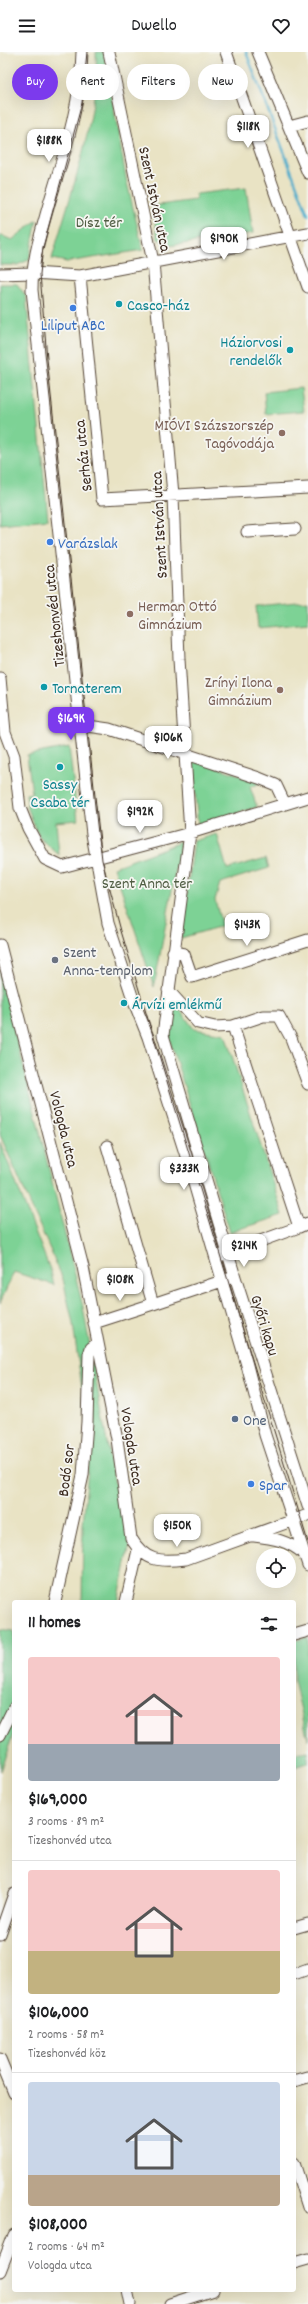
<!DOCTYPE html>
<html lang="en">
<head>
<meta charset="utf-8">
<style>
  body { margin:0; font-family:Dekko,sans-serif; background:#f2f2f2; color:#202124; height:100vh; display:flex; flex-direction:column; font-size:15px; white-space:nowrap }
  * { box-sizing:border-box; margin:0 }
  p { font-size:13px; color:#757577 }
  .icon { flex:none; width:22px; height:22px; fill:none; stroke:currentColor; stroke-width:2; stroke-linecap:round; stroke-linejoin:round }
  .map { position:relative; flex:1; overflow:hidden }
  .sheet { position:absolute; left:12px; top:1548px; width:284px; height:692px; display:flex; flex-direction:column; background:#fff; border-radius:4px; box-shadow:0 4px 16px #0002 }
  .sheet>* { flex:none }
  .top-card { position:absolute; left:12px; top:12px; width:284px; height:36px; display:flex; gap:8px }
  .fabs { position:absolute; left:256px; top:1496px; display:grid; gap:8px }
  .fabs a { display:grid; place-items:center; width:40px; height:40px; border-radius:50%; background:#fff; box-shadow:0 4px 16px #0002; font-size:20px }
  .price { position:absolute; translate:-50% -34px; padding:0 9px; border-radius:8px; background:#fff; color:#222; font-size:13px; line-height:26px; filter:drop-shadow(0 1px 2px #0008) }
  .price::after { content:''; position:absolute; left:50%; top:24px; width:12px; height:9px; margin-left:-6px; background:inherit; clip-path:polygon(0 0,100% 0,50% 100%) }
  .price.selected { background:#7c3aed; color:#fff }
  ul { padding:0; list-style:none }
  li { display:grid; align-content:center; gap:8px; height:212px; padding:0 16px }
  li+li { border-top:1px solid #e0e0e0 }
  li span { display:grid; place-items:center; height:124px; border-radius:4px; color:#555 }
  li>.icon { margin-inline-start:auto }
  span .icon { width:72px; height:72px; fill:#fffc; stroke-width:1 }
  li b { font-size:17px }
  h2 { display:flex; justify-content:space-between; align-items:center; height:48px; padding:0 16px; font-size:17px }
  .tag { padding:0 14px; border-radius:18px; background:#fff; box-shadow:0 4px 16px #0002; font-size:14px; line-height:36px }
  .tag.selected { background:#7c3aed; color:#fff }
  header { display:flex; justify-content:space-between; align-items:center; height:52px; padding:0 16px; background:#fff; font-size:18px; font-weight:600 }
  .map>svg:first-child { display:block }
  .green { fill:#7dd295; stroke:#5c7e5a }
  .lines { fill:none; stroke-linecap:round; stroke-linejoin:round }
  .stream { stroke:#4dadcc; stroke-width:2.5 }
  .minor-casing { stroke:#554637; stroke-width:13 }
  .minor { stroke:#fff; stroke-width:11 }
  .tram { stroke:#3b2a1e; stroke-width:1 }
  .culture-dot { fill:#0f9aa8; stroke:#f6f6f2; stroke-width:1.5 }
  .shop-dot { fill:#3f7fe0; stroke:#f6f6f2; stroke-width:1.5 }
  .education-dot { fill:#8d6e63; stroke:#f6f6f2; stroke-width:1.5 }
  .worship-dot { fill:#6b7280; stroke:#f6f6f2; stroke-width:1.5 }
  .service-dot { fill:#5c6f8a; stroke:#f6f6f2; stroke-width:1.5 }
  .labels { text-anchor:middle; stroke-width:3.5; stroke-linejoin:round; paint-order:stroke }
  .street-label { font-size:16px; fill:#3b2a1e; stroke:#f6f6f2 }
  .park-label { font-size:16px; fill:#4f5c42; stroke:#f6f6f2 }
  .culture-label { font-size:16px; fill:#0d838f; stroke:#f6f6f2; text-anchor:start }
  .shop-label { font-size:16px; fill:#366cbe; stroke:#f6f6f2; text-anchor:start }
  .education-label { font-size:16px; fill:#785e54; stroke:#f6f6f2; text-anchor:end }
  .worship-label { font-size:16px; fill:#5b616d; stroke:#f6f6f2; text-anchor:start }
  .service-label { font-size:16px; fill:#4e5e75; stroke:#f6f6f2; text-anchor:start }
</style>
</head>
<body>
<header><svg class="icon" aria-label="menu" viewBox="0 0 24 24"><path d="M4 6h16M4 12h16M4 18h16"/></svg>Dwello<svg class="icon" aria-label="heart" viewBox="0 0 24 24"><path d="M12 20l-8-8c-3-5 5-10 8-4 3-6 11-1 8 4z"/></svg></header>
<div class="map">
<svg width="308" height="2252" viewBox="0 0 308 2252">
  <rect width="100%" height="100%" fill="#f6f6f2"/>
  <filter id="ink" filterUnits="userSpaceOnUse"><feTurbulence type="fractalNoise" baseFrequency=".025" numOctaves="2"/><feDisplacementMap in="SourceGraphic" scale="8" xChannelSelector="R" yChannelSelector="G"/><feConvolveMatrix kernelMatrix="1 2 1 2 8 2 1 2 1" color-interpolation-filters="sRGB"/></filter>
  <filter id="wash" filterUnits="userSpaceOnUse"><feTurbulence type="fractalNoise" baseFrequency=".012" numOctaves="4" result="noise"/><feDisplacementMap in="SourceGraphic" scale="16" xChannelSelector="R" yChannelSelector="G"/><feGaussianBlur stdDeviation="0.9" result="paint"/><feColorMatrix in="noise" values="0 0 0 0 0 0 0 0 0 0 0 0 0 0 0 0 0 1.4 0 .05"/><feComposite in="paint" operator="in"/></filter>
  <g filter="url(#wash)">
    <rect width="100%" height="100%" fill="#e9e3c4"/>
    <!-- green -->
    <path class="green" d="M 96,0 L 104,0 L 126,126 L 143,198 L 67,210 L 52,207 C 69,145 100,63 96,0 Z
      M 246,136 L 253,181 L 169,194 L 158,187 L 152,154 L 196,148 L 196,142 Z
      M 37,168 L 29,208 L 17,213 L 0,213 L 0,183 L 12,188 Z
      M 0,232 L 17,232 L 26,244 L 48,467 L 0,472 Z
      M 301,336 L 304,359 L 266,362 L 264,340 Z
      M 308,549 L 308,571 L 258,576 L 256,554 Z
      M 69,695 L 78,768 L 56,770 L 59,803 L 39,785 L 28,757 L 26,742 L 32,741 L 27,703 Z
      M 192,706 L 261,731 L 250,735 L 257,755 L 198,774 Z
      M 217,782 L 227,817 L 266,806 L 269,816 L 220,831 L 215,848 L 222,874 L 181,886 L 194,789 Z
      M 181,790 L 154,935 L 114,815 Z
      M 0,919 L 83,1255 L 112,1419 L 130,1492 L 118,1550 L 82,1550 L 83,1473 L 90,1394 L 73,1272 L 63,1227 L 0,1083 Z
      M 173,948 L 194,977 L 225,982 L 283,1163 L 230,1180 L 167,980 Z
      M 0,1090 L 51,1220 L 54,1233 L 14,1220 L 0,1251 Z
      M 0,1577 L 14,1579 L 14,1680 L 0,1719 Z
      M 308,1585 L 308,1688 L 294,1629 L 294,1589 Z
      M 308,1699 L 308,1711 L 294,1715 L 294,1702 Z"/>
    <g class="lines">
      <!-- stream -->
      <path class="stream" d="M 246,0 L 308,163"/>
    </g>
  </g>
  <g filter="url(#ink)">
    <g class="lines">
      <!-- minor casing -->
      <g class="minor-casing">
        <path id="minor" d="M 82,0 C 81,52 64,102 49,152 C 41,181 32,207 32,238 L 92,782 L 108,871 L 134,950 L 148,985 L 186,1104 L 247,1313 L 265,1383 L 308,1513
          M 109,0 L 153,210 L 173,443 L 179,607 L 190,781 L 163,983 L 235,1225 L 308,1454
          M 226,0 L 308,235
          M 258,0 L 308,121
          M 289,74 L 308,69
          M 0,222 L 32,221 L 80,224 L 308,181
          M 80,224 L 102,447 L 308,436
          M 247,480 L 295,477
          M 0,626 L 5,680 L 14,704 L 20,756 L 28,776 L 45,807 L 62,815 L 190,781 L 308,745
          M 81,673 L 109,677 L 259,726 L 276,733 L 285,752
          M 0,893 L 83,1215 L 117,1387 L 131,1486 C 145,1510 160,1510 186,1507 L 308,1463
          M 173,900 L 184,902 L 192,925 L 308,888
          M 168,938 L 198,971 L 215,975 L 233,974 L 263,964 L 279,964 L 291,986 L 308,1032
          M 233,974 L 299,1175 L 308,1171
          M 107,1094 L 153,1252 L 228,1227
          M 222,1203 L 299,1175
          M 94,1271 L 153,1252
          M 254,1484 C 274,1486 289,1489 304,1502
          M 55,1550 L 83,1423 L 87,1370 L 89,1302 L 91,1296 L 98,1291
          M 126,1550 L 138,1498
          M 294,1583 L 308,1579
          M 0,1683 L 14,1655
          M 294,1876 L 308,1872
          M 0,1882 L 14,1842
          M 294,1922 L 308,1917
          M 0,2007 L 14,2041
          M 294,2029 L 308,2025
          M 294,2111 L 308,2155
          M 294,2211 L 308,2207
          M 0,2219 L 14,2183
          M 127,2238 L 130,2252
          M 170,2252 L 213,2238"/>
      </g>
      <!-- minor -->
      <use href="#minor" class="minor"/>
      <!-- tram -->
      <path class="tram" d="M 87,0 L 82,51 L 43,195 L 40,222 L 47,307 L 102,808 L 121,879 L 308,1490"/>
    </g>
  </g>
  <!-- markers -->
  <g class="culture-dot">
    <circle cx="119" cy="252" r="4"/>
    <circle cx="290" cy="298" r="4"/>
    <circle cx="44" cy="635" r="4"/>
    <circle cx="60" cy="715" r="4"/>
    <circle cx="124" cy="951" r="4"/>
  </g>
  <g class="shop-dot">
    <circle cx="73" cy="256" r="4"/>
    <circle cx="50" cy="490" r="4"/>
    <circle cx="251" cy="1432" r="4"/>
  </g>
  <g class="education-dot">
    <circle cx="282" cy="381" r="4"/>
    <circle cx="130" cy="562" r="4"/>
    <circle cx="280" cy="638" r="4"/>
  </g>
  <circle class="worship-dot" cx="55" cy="908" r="4"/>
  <circle class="service-dot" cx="235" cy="1367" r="4"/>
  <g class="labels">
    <!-- street labels -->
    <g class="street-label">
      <text transform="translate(156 147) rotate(78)" y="6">Szent István utca</text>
      <text transform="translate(82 404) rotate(-96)" y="6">Serház utca</text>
      <text transform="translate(158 473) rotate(-93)" y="6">Szent István utca</text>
      <text transform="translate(53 564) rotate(-96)" y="6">Tizeshonvéd utca</text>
      <text transform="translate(65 1077) rotate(76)" y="6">Vologda utca</text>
      <text transform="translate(266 1273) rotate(73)" y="6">Győri kapu</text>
      <text transform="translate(133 1394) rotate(81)" y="6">Vologda utca</text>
      <text transform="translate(65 1418) rotate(-83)" y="6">Bodó sor</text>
    </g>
    <!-- park labels -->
    <g class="park-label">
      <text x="99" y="175">Dísz tér</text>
      <text x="147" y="836">Szent Anna tér</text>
    </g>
    <!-- culture labels -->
    <g class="culture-label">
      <text x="127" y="258">Casco-ház</text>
      <text x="282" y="295" text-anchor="end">Háziorvosi<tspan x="282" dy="18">rendelők</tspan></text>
      <text x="52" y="641">Tornaterem</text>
      <text x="60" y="737" text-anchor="middle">Sassy<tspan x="60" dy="18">Csaba tér</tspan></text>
      <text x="132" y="957">Árvízi emlékmű</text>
    </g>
    <!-- shop labels -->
    <g class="shop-label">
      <text x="73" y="278" text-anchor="middle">Liliput ABC</text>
      <text x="58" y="496">Varázslak</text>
      <text x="259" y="1438">Spar</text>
    </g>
    <!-- education labels -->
    <g class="education-label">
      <text x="274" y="378">MIÓVI Százszorszép<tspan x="274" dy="18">Tagóvodája</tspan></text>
      <text x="138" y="559" text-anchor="start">Herman Ottó<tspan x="138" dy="18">Gimnázium</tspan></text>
      <text x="272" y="635">Zrínyi Ilona<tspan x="272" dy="18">Gimnázium</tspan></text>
    </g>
    <!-- worship labels -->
    <g class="worship-label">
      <text x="63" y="905">Szent<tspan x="63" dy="18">Anna-templom</tspan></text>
    </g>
    <!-- service labels -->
    <g class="service-label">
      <text x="243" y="1373">One</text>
    </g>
  </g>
</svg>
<div class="fabs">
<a><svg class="icon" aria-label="locate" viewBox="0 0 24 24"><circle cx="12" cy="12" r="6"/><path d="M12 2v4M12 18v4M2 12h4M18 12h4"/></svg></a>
</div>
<b class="price" style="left:248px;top:97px">$118K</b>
<b class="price" style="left:49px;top:111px">$188K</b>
<b class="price" style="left:224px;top:209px">$190K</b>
<b class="price selected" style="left:71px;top:689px">$169K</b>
<b class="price" style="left:168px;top:708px">$106K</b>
<b class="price" style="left:140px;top:782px">$192K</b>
<b class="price" style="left:247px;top:895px">$143K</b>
<b class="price" style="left:184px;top:1139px">$333K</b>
<b class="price" style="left:244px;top:1216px">$214K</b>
<b class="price" style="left:120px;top:1250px">$108K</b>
<b class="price" style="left:177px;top:1496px">$150K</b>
<div class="top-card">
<a class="tag selected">Buy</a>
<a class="tag">Rent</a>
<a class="tag">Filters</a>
<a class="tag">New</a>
</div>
<section class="sheet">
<h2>11 homes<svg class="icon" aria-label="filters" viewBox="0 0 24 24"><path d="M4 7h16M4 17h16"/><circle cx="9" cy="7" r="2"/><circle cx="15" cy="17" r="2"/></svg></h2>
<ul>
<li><span style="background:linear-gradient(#f6c9c9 70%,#9aa5b1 0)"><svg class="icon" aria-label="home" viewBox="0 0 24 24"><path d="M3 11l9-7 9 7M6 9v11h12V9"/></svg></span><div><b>$169,000</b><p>3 rooms · 89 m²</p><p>Tizeshonvéd utca</p></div></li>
<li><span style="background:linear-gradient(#f6c9c9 65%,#c2b280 0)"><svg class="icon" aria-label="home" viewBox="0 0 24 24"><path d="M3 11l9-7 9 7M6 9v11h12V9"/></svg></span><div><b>$106,000</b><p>2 rooms · 58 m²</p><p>Tizeshonvéd köz</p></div></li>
<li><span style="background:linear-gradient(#c9d6e8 75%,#b9a48a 0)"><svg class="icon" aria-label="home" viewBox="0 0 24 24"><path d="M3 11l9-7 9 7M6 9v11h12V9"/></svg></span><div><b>$108,000</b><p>2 rooms · 64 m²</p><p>Vologda utca</p></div></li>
</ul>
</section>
</div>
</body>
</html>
